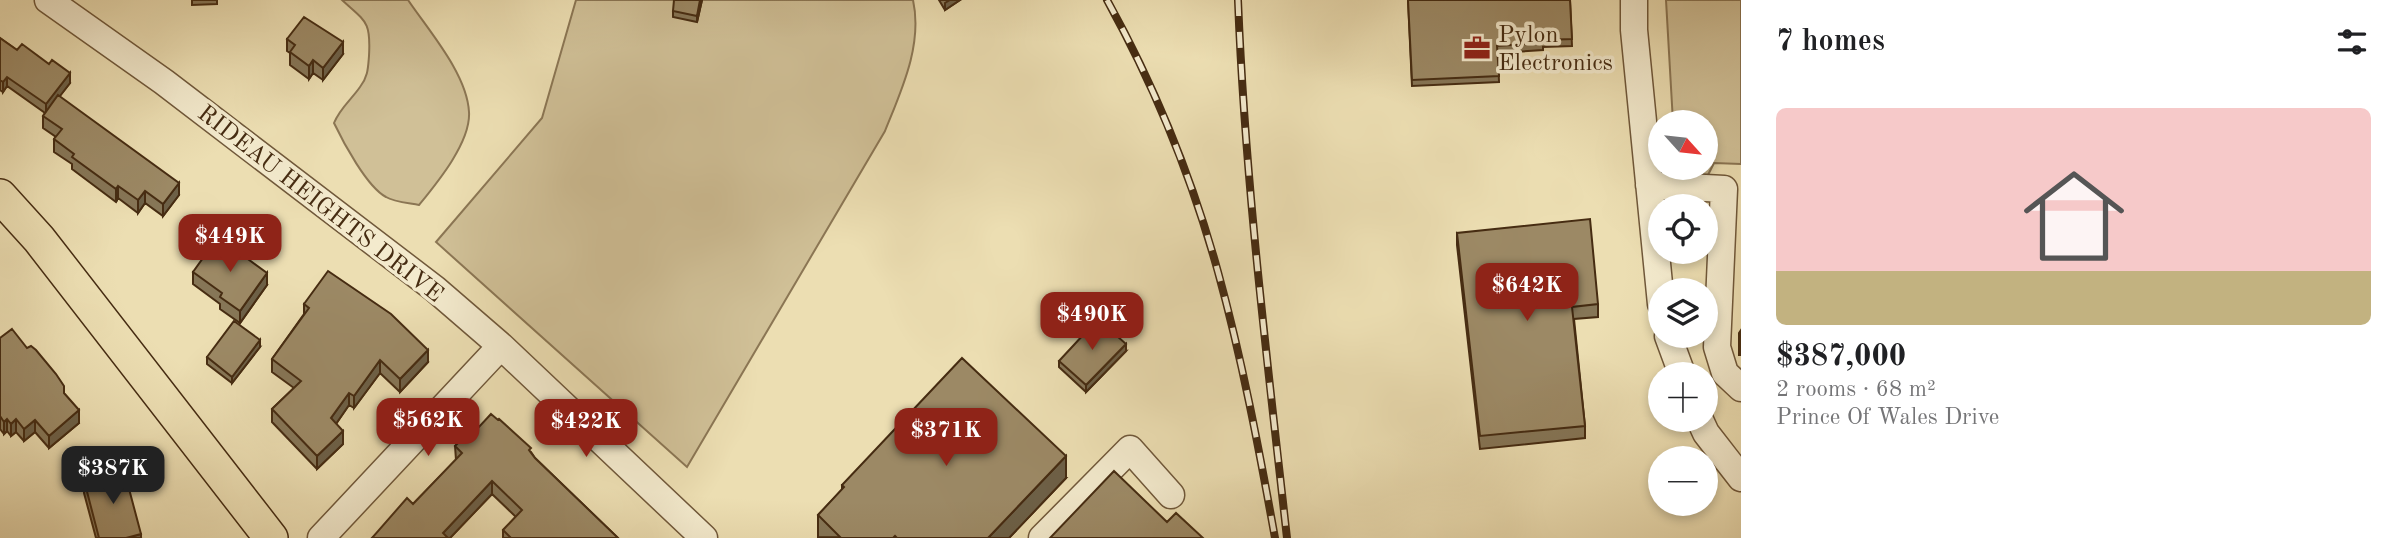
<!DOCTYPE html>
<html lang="en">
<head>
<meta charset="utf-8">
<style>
  body { margin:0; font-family:"Old Standard TT",serif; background:#f2f2f2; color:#202124; height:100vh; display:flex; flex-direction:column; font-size:26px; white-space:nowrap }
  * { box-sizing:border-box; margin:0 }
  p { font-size:23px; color:#757577 }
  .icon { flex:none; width:38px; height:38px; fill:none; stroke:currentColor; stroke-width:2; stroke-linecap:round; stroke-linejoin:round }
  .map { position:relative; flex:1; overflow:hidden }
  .panel { display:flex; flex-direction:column; background:#fff; width:665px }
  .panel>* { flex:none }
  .needle { width:46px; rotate:117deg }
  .controls { position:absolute; left:1648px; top:110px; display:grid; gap:14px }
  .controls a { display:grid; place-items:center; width:70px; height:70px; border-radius:50%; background:#fff; box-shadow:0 4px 10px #0003; font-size:35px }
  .price { position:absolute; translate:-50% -60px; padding:0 16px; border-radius:14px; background:#8f2418; color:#fff; font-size:23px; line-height:46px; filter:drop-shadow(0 2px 4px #0008) }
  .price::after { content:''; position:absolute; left:50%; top:42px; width:21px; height:16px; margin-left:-10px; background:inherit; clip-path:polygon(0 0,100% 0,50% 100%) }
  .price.selected { background:#222; color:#fff }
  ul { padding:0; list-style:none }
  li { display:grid; align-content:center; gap:14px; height:371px; padding:0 35px }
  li+li { border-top:2px solid #e0e0e0 }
  li span { display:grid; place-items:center; height:217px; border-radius:10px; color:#555 }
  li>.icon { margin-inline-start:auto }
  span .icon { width:126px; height:126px; fill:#fffc; stroke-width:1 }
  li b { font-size:30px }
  h2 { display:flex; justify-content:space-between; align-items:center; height:84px; padding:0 35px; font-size:30px }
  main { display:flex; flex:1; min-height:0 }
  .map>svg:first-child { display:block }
  .green { fill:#d0c097; stroke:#8b7654; stroke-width:2 }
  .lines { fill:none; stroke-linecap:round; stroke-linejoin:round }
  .minor-casing { stroke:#70583a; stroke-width:29 }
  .major-casing { stroke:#462c12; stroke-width:36 }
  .minor { stroke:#f3eacd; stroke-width:26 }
  .major { stroke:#ecdeb2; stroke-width:33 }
  .rail-casing { stroke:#462c12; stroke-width:8 }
  .rail { stroke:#f3eacd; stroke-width:5; stroke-dasharray:16; stroke-linecap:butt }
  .wall { fill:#867657; stroke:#462c12; stroke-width:2 }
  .shaded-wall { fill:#6d6047; stroke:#462c12; stroke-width:2 }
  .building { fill:#9c8965; stroke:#462c12; stroke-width:2 }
  .labels { text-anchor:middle; stroke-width:7; stroke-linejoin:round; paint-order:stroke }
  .poi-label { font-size:24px; fill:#462c12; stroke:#f3eacd; text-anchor:start }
  .street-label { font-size:24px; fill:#462c12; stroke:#f3eacd }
</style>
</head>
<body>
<main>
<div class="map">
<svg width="1741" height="538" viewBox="0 0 1741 538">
  <rect width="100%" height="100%" fill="#ecdeb2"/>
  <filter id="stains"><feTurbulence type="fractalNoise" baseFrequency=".00286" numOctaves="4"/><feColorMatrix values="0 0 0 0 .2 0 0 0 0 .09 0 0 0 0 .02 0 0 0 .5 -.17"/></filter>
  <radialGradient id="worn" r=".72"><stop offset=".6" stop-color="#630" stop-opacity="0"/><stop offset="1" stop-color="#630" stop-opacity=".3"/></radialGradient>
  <!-- green -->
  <path class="green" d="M 342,0 L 408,0 C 429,31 467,74 469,112 C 471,142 437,183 419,205 C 409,203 394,202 386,197 C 367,187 343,142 334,123 C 340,108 351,100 360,87 C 368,77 368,68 369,56 C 371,21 366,22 342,0 Z
    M 576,0 L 913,0 C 923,45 901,91 885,131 L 687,467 L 436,242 L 542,118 Z
    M 1666,0 L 1741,0 L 1741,164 L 1714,163 L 1707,177 L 1676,169 L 1706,168 L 1706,122 L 1673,122 Z"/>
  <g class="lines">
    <!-- minor casing -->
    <g class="minor-casing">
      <path id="minor" d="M 48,0 L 164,82 L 435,289 L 501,346 L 704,538
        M 1634,0 L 1634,30 L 1661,304
        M 1649,185 L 1724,189 L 1717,347 L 1725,373 L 1741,388
        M 1668,336 L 1682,374
        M 1700,420 L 1706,433 L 1741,478
        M 321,538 L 501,346
        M 1042,538 L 1130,449 L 1171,495"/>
    </g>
    <!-- major casing -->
    <g class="major-casing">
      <path id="major" d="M 0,196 L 39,239 L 271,538"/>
    </g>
    <!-- minor -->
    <use href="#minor" class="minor"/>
    <!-- major -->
    <use href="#major" class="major"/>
    <!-- rail casing -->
    <g class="rail-casing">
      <path id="rail" d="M 1107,0 C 1154,85 1192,178 1218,272 C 1242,359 1259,449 1275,538
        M 1238,0 C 1245,180 1267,359 1287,538"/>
    </g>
    <!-- rail -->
    <use href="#rail" class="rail"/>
  </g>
  <!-- wall -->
  <path class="wall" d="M 192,0 L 217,0 L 217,4 L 192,5 Z
    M 702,0 L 697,22 L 673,17 L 673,11 Z
    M 939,0 L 960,0 L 945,10 Z
    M 1408,0 L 1570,0 L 1572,46 L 1543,47 L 1543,50 L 1498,53 L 1499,82 L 1412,86 Z
    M 0,38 L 17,50 L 70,83 L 59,97 L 179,195 L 163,216 L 145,203 L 138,213 L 118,198 L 116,202 L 72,169 L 72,164 L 54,152 L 54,139 L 56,137 L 43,128 L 43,116 L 45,113 L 7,86 L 3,92 L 0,90 Z
    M 287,39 L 343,54 L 323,80 L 313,73 L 309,79 L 290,65 L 290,53 L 287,51 Z
    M 1457,233 L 1598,304 L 1598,317 L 1574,319 L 1585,426 L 1585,438 L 1480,449 L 1457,245 Z
    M 193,272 L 267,285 L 240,323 L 220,309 L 220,304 L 193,284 Z
    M 304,304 L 428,362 L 400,392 L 380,373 L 354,408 L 349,405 L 336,424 L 343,444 L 317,469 L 272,422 L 272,409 L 294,388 L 272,372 L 272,359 L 304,314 Z
    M 1741,330 L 1741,355 L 1739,355 L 1739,333 Z
    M 0,338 L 64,394 L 79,423 L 49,448 L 35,432 L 24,441 L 16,432 L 11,436 L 7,431 L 4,434 L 0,429 Z
    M 260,347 L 232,383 L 207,364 L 207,357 Z
    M 1126,351 L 1086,392 L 1059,367 L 1059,361 Z
    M 479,427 L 531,452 L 535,458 L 618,538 L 503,538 L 503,530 L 516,517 L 492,494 L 450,538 L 372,538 L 413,504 L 456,460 L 455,446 Z
    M 1066,478 L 1009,538 L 818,537 L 818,515 L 842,490 L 842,485 Z
    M 84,480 L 141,538 L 96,538 L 84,493 Z"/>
  <!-- shaded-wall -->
  <path class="shaded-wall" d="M 700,0 L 702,0 L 697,22 L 697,16 Z
    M 950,0 L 960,0 L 945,10 L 945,3 Z
    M 343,42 L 343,54 L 323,80 L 323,68 Z
    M 313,60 L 313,73 L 309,79 L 309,66 Z
    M 70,73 L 70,83 L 46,114 L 46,104 Z
    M 7,77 L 7,86 L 3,92 L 3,82 Z
    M 179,183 L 179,195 L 163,216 L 163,204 Z
    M 118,186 L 118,198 L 116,202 L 116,189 Z
    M 145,191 L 145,203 L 138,213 L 138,200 Z
    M 267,273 L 267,285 L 240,323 L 240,311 Z
    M 260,340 L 260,347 L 232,383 L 232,377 Z
    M 1126,344 L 1126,351 L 1086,392 L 1086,385 Z
    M 428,350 L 428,362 L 400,392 L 400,379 Z
    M 380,360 L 380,373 L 354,408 L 354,396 Z
    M 349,393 L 349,405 L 331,431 L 331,418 Z
    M 79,410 L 79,423 L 49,448 L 49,436 Z
    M 7,419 L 7,431 L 4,434 L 4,422 Z
    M 16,419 L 16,432 L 11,436 L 11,424 Z
    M 35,420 L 35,432 L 24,441 L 24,429 Z
    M 343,431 L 343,444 L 317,469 L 317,456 Z
    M 1066,456 L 1066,478 L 1009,538 L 988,538 Z
    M 492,481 L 492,494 L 450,538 L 443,538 L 443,533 Z
    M 141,534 L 141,538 L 126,538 Z"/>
  <!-- building -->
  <path class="building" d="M 674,0 L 700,0 L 697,16 L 673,11 Z
    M 1408,0 L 1570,0 L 1572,39 L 1543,40 L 1543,43 L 1497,46 L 1499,76 L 1412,80 Z
    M 304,17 L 343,42 L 323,68 L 313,60 L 309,66 L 290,52 L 295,45 L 287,39 Z
    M 0,38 L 17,50 L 22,44 L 49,64 L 52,60 L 70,73 L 46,104 L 7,77 L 3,82 L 0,80 Z
    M 58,95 L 179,183 L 163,204 L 145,191 L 138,200 L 118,186 L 116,189 L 72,157 L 74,154 L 54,139 L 62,129 L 43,116 Z
    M 1590,219 L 1598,304 L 1572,307 L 1585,426 L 1480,436 L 1457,233 Z
    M 218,237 L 267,273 L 240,311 L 220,297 L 222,293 L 193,272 Z
    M 328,271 L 391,314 L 428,350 L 400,379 L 380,360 L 354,396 L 349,393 L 331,418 L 343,431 L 317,456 L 272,409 L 301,381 L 272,359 L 309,308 L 304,304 Z
    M 1098,319 L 1126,344 L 1086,385 L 1059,361 Z
    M 234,321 L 260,340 L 232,377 L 207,357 Z
    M 12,329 L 27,348 L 31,346 L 36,350 L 56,374 L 64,386 L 64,393 L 79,410 L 49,436 L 35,420 L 24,429 L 16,419 L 11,424 L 7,419 L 4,422 L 0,416 L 0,338 Z
    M 962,358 L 1066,456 L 988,538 L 897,538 L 895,536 L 893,538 L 841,538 L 818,515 L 844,487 L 842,485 Z
    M 491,414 L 498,420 L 499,419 L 531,448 L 529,450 L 535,458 L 618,538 L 511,538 L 503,530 L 522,510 L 492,481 L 443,533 L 448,538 L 372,538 L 407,498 L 413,504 L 462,453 L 455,446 L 477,424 L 479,427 Z
    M 124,470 L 141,534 L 126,538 L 99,538 L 84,480 Z
    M 1114,471 L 1167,522 L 1176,513 L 1203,538 L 1050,538 Z"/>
  <!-- icons -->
  <defs>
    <g id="office-bare" transform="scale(2.1)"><path d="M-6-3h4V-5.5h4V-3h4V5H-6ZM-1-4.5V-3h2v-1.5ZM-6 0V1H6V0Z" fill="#8f2418" stroke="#f3eacd" stroke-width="2.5" paint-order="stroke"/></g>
  </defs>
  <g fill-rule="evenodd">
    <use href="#office-bare" x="1477" y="48"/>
  </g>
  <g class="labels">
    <!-- poi labels -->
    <g class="poi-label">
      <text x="1498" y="42">Pylon<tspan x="1498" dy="28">Electronics</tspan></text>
    </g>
    <!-- street labels -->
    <g class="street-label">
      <text transform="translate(321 203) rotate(38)" y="8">RIDEAU HEIGHTS DRIVE</text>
    </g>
  </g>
  <rect width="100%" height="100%" filter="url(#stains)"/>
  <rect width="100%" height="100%" fill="url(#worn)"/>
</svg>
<div class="controls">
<a><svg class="needle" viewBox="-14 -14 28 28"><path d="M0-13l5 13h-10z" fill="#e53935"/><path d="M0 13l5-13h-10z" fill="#757577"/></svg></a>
<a><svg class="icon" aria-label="locate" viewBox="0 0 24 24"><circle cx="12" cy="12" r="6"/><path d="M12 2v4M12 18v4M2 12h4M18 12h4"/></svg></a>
<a><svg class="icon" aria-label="layers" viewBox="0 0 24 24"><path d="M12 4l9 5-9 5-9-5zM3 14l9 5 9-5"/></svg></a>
<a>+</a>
<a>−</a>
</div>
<b class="price" style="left:230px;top:274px">$449K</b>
<b class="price" style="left:1527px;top:323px">$642K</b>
<b class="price" style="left:1092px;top:352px">$490K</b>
<b class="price" style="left:428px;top:458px">$562K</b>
<b class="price" style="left:586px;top:459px">$422K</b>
<b class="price" style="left:946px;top:468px">$371K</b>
<b class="price selected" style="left:113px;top:506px">$387K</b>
</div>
<section class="panel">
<h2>7 homes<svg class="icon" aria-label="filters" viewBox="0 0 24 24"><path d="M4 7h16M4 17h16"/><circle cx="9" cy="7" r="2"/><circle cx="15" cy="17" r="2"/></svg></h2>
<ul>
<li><span style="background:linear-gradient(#f6c9c9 75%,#c2b280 0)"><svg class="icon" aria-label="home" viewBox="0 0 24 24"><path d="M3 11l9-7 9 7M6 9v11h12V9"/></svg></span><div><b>$387,000</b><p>2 rooms · 68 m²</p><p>Prince Of Wales Drive</p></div></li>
</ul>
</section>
</main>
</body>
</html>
